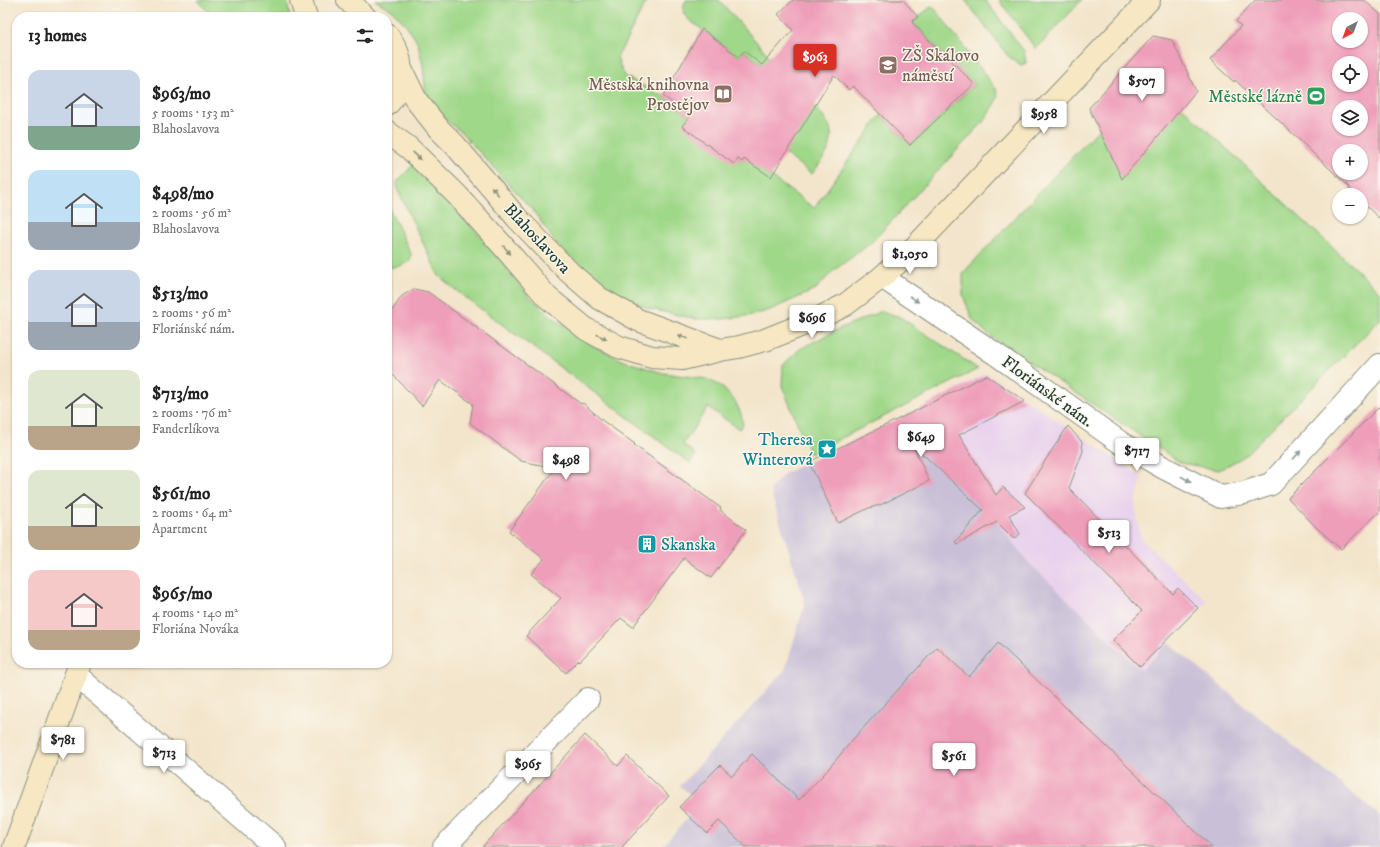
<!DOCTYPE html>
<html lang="en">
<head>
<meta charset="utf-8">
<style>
  body { margin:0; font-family:"IM FELL DW Pica",serif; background:#f6f6f6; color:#222; height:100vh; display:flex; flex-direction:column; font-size:15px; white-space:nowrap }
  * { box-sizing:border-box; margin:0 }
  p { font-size:13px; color:#767676 }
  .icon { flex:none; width:22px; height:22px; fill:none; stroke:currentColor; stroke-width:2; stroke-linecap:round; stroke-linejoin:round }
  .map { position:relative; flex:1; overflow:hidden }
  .side { position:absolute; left:12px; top:12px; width:380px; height:656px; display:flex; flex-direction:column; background:#fff; border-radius:16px; box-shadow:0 1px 3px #0004 }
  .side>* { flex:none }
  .needle { width:26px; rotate:221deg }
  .fabs { position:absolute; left:1332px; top:12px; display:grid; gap:8px }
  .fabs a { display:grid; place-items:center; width:36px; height:36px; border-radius:50%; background:#fff; box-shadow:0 1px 3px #0004; font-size:20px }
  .price { position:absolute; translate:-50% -34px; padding:0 9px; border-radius:4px; background:#fff; color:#222; font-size:13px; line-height:26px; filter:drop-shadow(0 1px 2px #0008) }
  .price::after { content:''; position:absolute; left:50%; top:24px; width:12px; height:9px; margin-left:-6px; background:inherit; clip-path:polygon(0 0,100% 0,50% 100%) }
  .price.selected { background:#d93025; color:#fff }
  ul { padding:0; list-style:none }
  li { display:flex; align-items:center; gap:12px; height:100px; padding:0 16px }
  li span { display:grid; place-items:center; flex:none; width:112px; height:80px; border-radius:12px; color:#555 }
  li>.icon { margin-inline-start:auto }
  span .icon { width:48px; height:48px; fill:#fffc; stroke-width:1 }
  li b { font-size:17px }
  h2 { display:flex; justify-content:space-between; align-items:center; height:48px; padding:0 16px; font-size:17px }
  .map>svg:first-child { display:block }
  .built { fill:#e9d2ed }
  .industrial { fill:#c9bfd7 }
  .green { fill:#a0d88a; stroke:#608a5f }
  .building { fill:#ef9eba; fill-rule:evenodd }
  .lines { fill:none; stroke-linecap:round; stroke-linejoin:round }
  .street-casing { stroke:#899180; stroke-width:24 }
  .secondary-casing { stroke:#899180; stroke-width:24 }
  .street { stroke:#fff; stroke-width:22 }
  .secondary { stroke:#f7e8c3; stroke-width:22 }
  .oneway { fill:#8b927c }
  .oneway2 { fill:#8f9e9a }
  .labels { text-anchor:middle; stroke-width:3; stroke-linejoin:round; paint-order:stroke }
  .education-label { font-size:17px; fill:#785e54; stroke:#fbf7ec; text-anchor:start }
  .leisure-label { font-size:17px; fill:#27864d; stroke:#fbf7ec; text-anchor:end }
  .street-label { font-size:17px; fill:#1f3d34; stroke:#fbf7ec }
  .culture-label { font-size:17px; fill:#0d838f; stroke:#fbf7ec; text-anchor:end }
</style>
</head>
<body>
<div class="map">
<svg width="1380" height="847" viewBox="0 0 1380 847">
  <rect width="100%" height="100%" fill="#fbf7ec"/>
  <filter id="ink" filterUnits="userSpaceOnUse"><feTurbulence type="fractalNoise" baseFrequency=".025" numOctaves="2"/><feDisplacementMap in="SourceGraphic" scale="8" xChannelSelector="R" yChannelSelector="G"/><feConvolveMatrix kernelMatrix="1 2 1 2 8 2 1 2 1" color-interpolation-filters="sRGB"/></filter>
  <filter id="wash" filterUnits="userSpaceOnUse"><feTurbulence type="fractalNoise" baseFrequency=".012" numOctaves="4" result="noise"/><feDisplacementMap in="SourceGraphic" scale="16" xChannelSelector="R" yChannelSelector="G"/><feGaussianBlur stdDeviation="0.9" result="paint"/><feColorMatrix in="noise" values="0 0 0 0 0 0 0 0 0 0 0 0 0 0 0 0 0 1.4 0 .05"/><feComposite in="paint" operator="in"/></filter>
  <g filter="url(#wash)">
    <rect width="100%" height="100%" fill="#f3e5cb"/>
    <!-- built -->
    <path class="built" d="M 986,373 L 1142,477 L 1135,505 L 1141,539 L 1207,601 L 1141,670 L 1026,560 L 997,522 L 960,489 L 913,412 Z"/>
    <!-- industrial -->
    <path class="industrial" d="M 913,412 L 960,489 L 997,522 L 1026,560 L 1141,670 L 1168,643 L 1380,816 L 1380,847 L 662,847 L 701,803 L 680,786 L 785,670 L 805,603 L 770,489 L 785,473 Z"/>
    <!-- green -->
    <path class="green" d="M 198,0 L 287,0 L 290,17 L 212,17 Z
      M 375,0 L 647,0 L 617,58 L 624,76 L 663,96 L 690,116 L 738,159 L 742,162 L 745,158 L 814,208 L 881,115 L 910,145 L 974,85 L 946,55 L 944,56 L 912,22 L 931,7 L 935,9 L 996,89 L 998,97 L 985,120 L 871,243 L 833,271 L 815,290 L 770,310 L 753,315 L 723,319 L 697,319 L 650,309 L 628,299 L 610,289 L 594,279 L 579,268 L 556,243 L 534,212 L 461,132 L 440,115 L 426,95 L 423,66 L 418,43 L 406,25 L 392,10 Z
      M 686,0 L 719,0 L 825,119 C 840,140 825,156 812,174 L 785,154 L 778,77 L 744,51 L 739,57 L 688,19 C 681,13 683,7 686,0 Z
      M 965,0 L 985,0 L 1024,51 L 1026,63 L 1021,65 L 1008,56 Z
      M 999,0 L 1082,0 L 1036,49 Z
      M 1149,76 L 1380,292 L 1380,320 L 1243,457 L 1219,470 L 1181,463 L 989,335 L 972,319 L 963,295 L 963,273 Z
      M 414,164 L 484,240 L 529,296 L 551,316 L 590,344 L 624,361 L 663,373 L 707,379 L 721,386 L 735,401 L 741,414 L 743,425 L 739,429 L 708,407 L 683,444 L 696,455 L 690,463 L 462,295 L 439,276 L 398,191 L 397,182 Z
      M 387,203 L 411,254 L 410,261 L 400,266 L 387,268 Z
      M 882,311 L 900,317 L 978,369 L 810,454 L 782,386 L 783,365 L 800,349 L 841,328 Z"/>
    <g id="blocks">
      <!-- building -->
      <path class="building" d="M 793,0 L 903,0 L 918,17 L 912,22 L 944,56 L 946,55 L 974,84 L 910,145 L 853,86 L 849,90 L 834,75 L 771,177 L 744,159 L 742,162 L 738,159 L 734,164 L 682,126 L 690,116 L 663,96 L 702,29 L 739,57 L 744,51 L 762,65 L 793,30 L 778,14 Z
        M 1255,0 L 1364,0 L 1380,14 L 1380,219 L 1361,201 L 1361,195 L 1355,195 L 1349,190 L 1350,188 L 1292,133 L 1235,80 L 1234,82 L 1210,60 L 1241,26 L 1236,21 ZM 1339,19 L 1361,19 L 1361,41 L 1339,41 ZM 1339,63 L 1361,63 L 1361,85 L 1339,85 ZM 1339,107 L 1361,107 L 1361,129 L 1339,129 ZM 1339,151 L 1361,151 L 1361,173 L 1339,173 Z
        M 1153,36 L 1172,40 L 1196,91 L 1122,179 L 1089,108 Z
        M 414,289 L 428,292 L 581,404 L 583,403 L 603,421 L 635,444 L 634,445 L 721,508 L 720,510 L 746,530 L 711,578 L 684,558 L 633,627 L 621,618 L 580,661 L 579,660 L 566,673 L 526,636 L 561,598 L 531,574 L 544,559 L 509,531 L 555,468 L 521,461 L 490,438 L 470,423 L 473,404 L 440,380 L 422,406 L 387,368 L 387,318 L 402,296 Z
        M 986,375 L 1025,401 L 959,435 L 996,495 L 1003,487 L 1025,507 L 1009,515 L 1020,534 L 1014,539 L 997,522 L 957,544 L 955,542 L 983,510 L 913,445 L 929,481 L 880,505 L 869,508 L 838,523 L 809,462 L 913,412 Z
        M 1380,406 L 1380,511 L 1341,549 L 1318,529 L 1288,498 Z
        M 1068,426 L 1082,442 L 1083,451 L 1069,488 L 1173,594 L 1178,588 L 1198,608 L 1140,667 L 1113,640 L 1142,611 L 1025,493 L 1050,453 Z
        M 998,643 L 1212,847 L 746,847 L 719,821 L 707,833 L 679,807 L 720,765 L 732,776 L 752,754 L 799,800 L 824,774 L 855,737 L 937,647 L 969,677 Z
        M 585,735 L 618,766 L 627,756 L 669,796 L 622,847 L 482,847 Z"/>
    </g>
  </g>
  <g filter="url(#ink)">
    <use href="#blocks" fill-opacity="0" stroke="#899180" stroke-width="1"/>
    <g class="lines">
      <!-- street casing -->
      <g class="street-casing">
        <path id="street" d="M 882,277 L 997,355 L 1124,445 L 1164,468 L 1221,497 L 1244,493 L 1271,484 L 1380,365
          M 76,675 L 275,847
          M 444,847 L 588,699"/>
      </g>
      <!-- secondary casing -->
      <g class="secondary-casing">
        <path id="secondary" d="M 301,0 L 306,17
          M 348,0 L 365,17
          M 387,35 C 405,56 405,85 387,105
          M 401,69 L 416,100 L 439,129 L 455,145 L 517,218 L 569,272 L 599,298 L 638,320 L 720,350
          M 387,132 L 409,148 L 457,195 L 503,246 L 547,297 L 586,329 L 619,347 L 652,357 L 682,359 L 720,350 L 739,347 L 765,340 L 817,319 L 845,305 L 882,277 L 915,247 L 1149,0
          M 14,847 L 80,663"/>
      </g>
      <!-- street -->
      <use href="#street" class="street"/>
      <!-- secondary -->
      <use href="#secondary" class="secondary"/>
    </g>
    <!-- one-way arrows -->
    <defs><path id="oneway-solid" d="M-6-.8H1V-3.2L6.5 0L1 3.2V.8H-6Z"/></defs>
    <g class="oneway">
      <use href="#oneway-solid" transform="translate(417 156) rotate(43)"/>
      <use href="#oneway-solid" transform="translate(495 191) rotate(-130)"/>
      <use href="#oneway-solid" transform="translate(507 250) rotate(49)"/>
      <use href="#oneway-solid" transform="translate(602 337) rotate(27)"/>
      <use href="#oneway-solid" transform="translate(683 337) rotate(-160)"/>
    </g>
    <g class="oneway2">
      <use href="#oneway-solid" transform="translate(914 299) rotate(34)"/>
      <use href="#oneway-solid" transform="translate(1297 455) rotate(-47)"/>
      <use href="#oneway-solid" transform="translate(1186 479) rotate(27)"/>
    </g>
  </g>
  <!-- icons -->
  <defs>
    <g id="school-square" transform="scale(1)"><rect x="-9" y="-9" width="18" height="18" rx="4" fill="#8d6e63" stroke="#fbf7ec"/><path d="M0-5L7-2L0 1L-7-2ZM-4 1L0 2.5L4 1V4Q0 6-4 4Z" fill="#fff"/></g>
    <g id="library-square" transform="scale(1)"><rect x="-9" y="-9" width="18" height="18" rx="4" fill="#8d6e63" stroke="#fbf7ec"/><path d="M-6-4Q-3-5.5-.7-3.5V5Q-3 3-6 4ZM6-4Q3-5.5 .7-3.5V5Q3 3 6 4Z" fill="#fff"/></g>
    <g id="stadium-square" transform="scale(1)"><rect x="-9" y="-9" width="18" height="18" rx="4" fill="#2e9e5b" stroke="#fbf7ec"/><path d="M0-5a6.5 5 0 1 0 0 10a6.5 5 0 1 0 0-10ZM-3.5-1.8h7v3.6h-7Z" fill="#fff"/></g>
    <g id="sight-square" transform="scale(1)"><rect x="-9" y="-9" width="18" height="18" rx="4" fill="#0f9aa8" stroke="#fbf7ec"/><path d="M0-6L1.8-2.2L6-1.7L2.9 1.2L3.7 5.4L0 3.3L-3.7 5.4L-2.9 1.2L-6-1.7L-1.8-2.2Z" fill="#fff"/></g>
    <g id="building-square" transform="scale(1)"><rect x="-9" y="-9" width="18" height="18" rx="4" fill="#0f9aa8" stroke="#fbf7ec"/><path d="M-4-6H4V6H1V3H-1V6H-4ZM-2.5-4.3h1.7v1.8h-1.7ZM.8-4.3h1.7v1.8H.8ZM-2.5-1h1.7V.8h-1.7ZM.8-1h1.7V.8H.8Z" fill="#fff"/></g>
  </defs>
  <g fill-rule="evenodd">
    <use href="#school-square" x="888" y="65"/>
    <use href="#library-square" x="723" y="94"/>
    <use href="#stadium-square" x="1316" y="96"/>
    <use href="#sight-square" x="827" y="449"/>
    <use href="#building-square" x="647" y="544"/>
  </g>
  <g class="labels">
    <!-- education labels -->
    <g class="education-label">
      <text x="902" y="61">ZŠ Skálovo<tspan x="902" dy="20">náměstí</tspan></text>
      <text x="709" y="90" text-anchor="end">Městská knihovna<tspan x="709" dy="20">Prostějov</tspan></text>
    </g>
    <!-- leisure labels -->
    <g class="leisure-label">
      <text x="1302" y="102">Městské lázně</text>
    </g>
    <!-- street labels -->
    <g class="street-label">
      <text transform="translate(538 238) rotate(47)" y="6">Blahoslavova</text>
      <text transform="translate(1048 391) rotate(36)" y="6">Floriánské nám.</text>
    </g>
    <!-- culture labels -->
    <g class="culture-label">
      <text x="813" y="445">Theresa<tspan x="813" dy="20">Winterová</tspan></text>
      <text x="661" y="550" text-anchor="start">Skanska</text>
    </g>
  </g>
</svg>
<div class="fabs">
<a><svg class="needle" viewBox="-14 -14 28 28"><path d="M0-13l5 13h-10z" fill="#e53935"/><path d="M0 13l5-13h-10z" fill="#767676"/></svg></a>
<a><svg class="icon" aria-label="locate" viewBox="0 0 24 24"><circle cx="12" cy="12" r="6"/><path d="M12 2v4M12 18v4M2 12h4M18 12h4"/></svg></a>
<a><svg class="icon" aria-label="layers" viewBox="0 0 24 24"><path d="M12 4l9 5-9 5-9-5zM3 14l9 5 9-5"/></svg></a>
<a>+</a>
<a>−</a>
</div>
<b class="price selected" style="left:815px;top:78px">$963</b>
<b class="price" style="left:1142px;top:102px">$507</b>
<b class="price" style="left:1044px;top:135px">$958</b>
<b class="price" style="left:910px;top:275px">$1,050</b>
<b class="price" style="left:812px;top:339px">$696</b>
<b class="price" style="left:921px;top:458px">$649</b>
<b class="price" style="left:1137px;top:472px">$717</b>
<b class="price" style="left:566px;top:481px">$498</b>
<b class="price" style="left:1109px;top:554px">$513</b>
<b class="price" style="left:63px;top:761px">$781</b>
<b class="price" style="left:164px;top:774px">$713</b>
<b class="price" style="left:954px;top:777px">$561</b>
<b class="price" style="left:528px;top:785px">$965</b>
<section class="side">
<h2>13 homes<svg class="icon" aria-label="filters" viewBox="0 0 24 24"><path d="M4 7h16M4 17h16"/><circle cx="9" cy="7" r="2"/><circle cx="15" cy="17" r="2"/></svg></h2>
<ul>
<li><span style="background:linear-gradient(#c9d6e8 70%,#7fa58c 0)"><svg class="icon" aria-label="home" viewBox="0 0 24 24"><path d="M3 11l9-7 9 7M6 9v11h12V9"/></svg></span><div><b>$963/mo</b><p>5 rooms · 153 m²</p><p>Blahoslavova</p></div></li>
<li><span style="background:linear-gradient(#bfe0f5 65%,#9aa5b1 0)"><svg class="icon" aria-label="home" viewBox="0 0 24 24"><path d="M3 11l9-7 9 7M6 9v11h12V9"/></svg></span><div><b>$498/mo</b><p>2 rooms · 56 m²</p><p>Blahoslavova</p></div></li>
<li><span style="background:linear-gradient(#c9d6e8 65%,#9aa5b1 0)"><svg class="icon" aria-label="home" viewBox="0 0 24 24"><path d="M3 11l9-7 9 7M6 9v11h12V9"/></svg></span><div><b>$513/mo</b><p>2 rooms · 56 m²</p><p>Floriánské nám.</p></div></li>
<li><span style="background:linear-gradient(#dfe7d0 70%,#b9a48a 0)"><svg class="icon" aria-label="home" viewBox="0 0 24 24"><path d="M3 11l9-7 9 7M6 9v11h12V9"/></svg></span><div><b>$713/mo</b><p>2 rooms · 76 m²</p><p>Fanderlíkova</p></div></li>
<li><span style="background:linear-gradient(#dfe7d0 70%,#b9a48a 0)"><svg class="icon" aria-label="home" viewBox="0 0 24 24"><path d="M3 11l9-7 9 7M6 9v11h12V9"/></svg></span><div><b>$561/mo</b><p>2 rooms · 64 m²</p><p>Apartment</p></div></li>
<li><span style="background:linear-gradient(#f6c9c9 75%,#b9a48a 0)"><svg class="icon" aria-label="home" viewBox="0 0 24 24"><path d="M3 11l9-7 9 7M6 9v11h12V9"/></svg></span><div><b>$965/mo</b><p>4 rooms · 140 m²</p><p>Floriána Nováka</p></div></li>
</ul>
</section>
</div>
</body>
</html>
